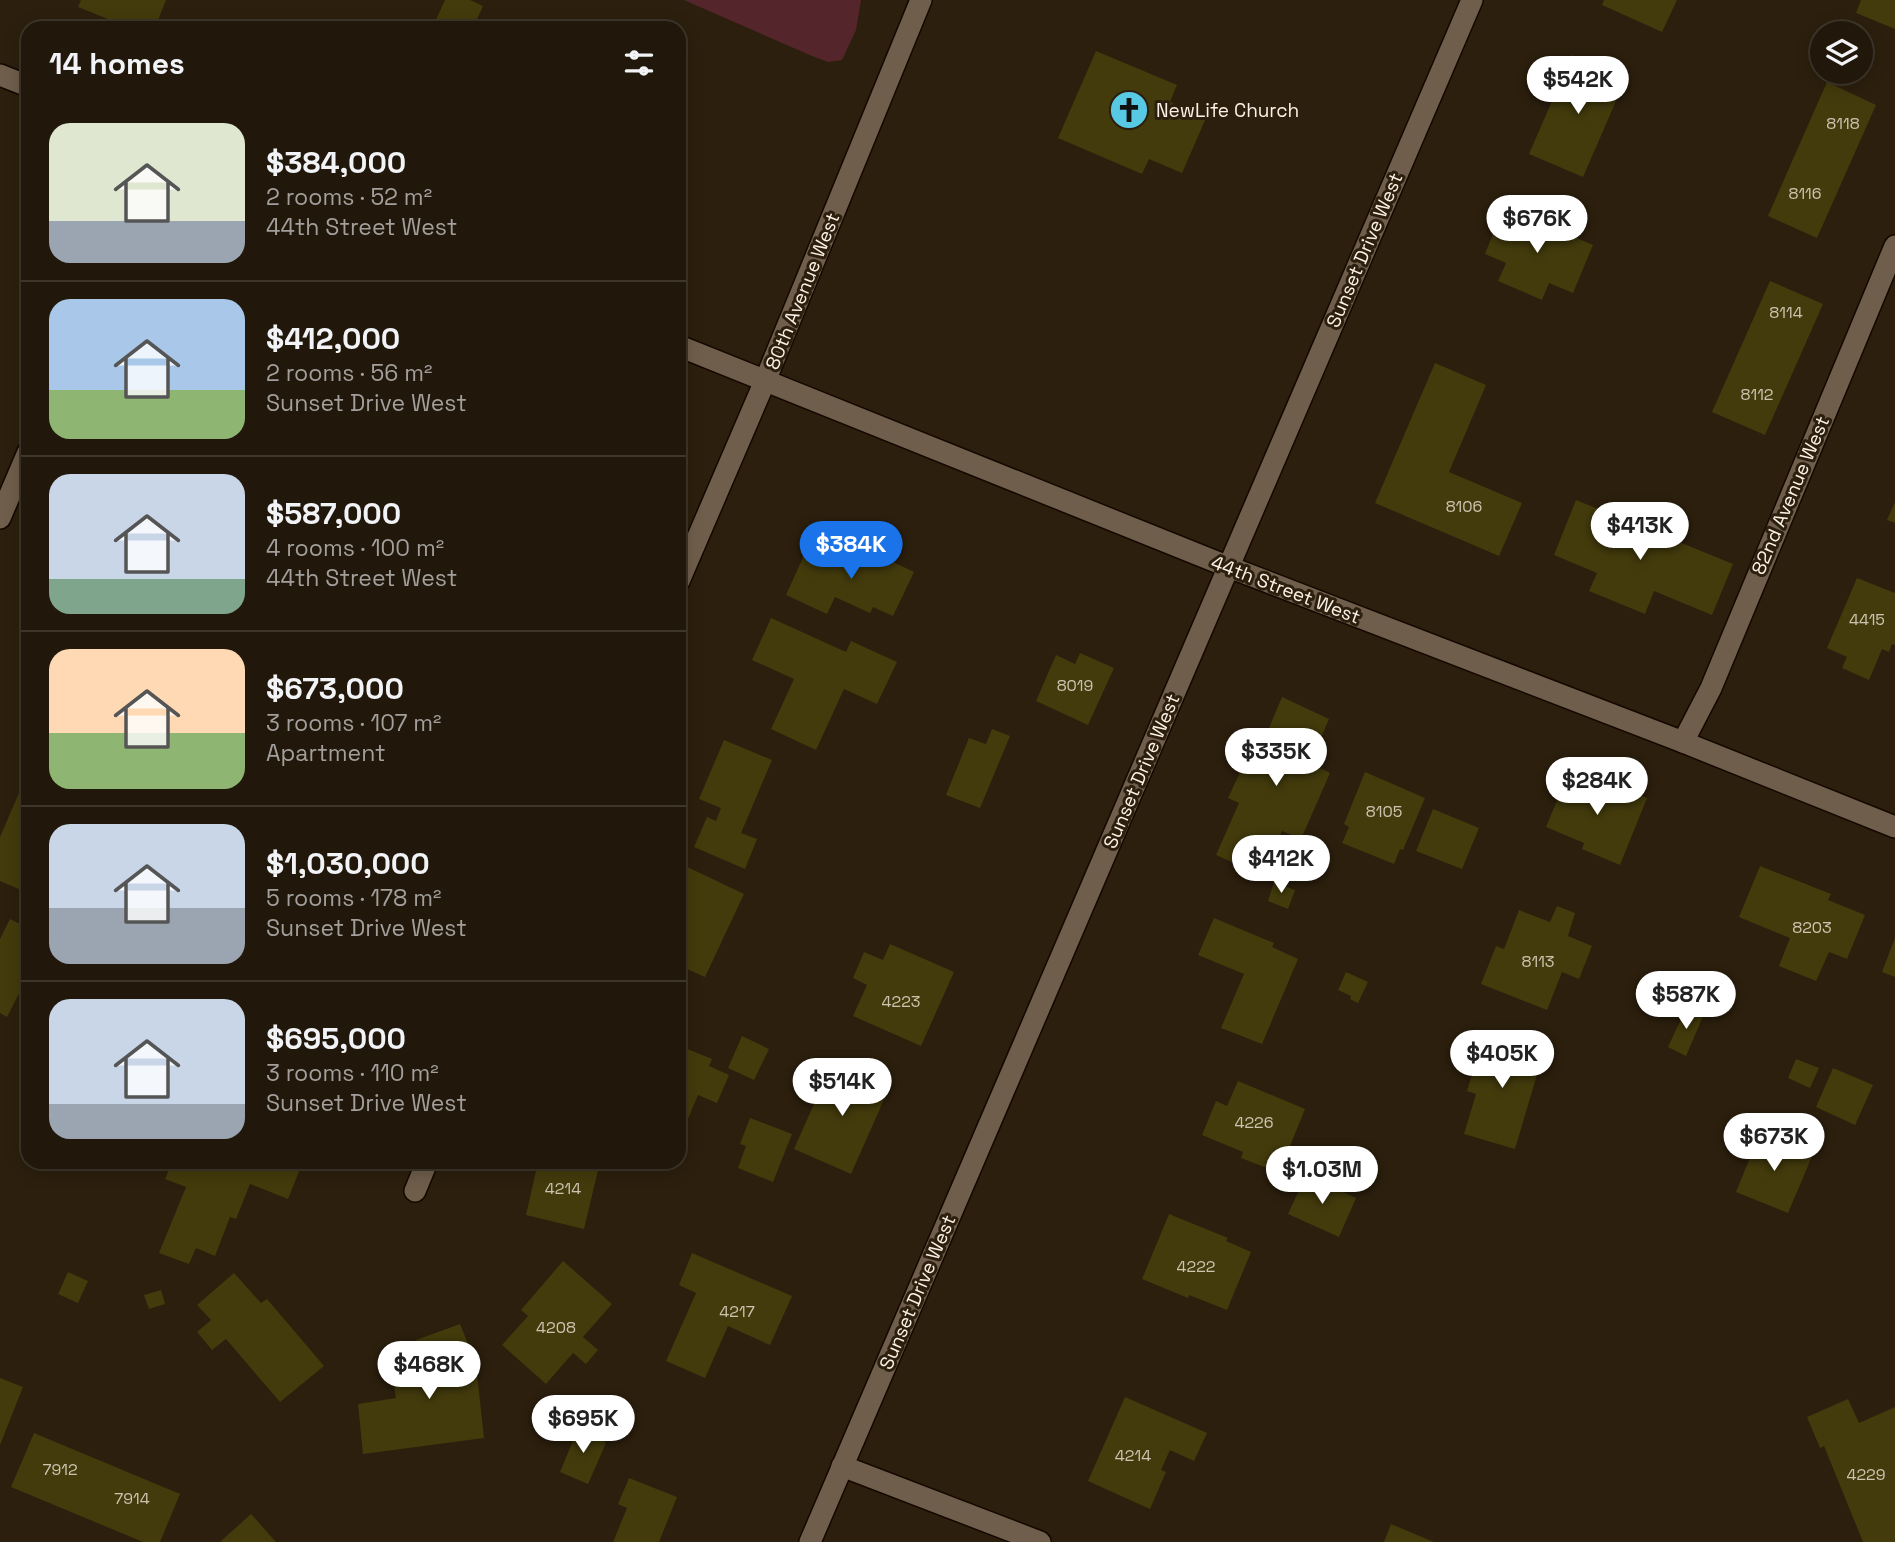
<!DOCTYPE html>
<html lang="en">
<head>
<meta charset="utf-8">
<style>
  body { margin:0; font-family:"Space Grotesk",sans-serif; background:#2d2418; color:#f1f3f6; height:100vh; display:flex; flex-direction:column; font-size:26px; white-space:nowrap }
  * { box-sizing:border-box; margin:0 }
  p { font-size:23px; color:#a29f9c }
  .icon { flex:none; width:38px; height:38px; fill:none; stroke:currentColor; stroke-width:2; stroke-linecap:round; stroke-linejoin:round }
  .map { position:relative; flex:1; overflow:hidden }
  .sheet { position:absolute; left:21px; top:21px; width:665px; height:1148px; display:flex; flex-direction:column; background:#21170a; border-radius:21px; box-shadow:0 4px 18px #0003,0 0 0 2px #3e362b }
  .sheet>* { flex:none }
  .tools { position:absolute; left:1810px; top:21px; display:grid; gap:14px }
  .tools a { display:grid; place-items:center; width:63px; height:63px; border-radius:50%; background:#21170a; box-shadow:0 4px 18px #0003,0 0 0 2px #3e362b; font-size:35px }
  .price { position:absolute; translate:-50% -60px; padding:0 16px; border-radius:24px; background:#fff; color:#222; font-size:23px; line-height:46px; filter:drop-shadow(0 2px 4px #0008) }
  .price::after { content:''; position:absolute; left:50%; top:42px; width:21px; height:16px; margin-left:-10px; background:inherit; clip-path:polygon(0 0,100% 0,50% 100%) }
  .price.on { background:#1a73e8; color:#fff }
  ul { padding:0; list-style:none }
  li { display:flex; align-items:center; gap:21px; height:175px; padding:0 28px }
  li+li { border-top:2px solid #3e362b }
  li span { display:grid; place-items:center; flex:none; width:196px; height:140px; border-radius:21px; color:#555 }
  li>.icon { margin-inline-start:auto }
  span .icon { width:84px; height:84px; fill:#fffc; stroke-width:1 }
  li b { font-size:30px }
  h2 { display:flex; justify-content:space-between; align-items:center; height:84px; padding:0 28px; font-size:30px }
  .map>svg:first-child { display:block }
  .green { fill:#54262c }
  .building { fill:#433b0c }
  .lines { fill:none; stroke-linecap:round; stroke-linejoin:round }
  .minor-casing { stroke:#140800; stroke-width:24 }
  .tertiary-casing { stroke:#140800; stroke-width:24 }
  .minor { stroke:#6f5e4b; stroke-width:21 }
  .tertiary { stroke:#6f5e4b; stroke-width:21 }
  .labels { text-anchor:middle; stroke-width:6; stroke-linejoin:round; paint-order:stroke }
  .number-label { font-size:16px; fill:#cdc4b0 }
  .poi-label { font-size:19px; fill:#fbf1e6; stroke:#2c1f0d; text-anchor:start }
  .street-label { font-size:19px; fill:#fbf1e6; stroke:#2c1f0d }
</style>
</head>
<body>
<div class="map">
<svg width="1895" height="1542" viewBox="0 0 1895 1542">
  <rect width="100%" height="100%" fill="#2c1f0d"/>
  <!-- green -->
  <path class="green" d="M 684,0 L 861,0 L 856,30 L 842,60 L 828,62 L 812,56 Z"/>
  <!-- building -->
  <path class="building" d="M 81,0 L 166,0 L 155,28 L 124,28 L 125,26 L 78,7 Z
    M 445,0 L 470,0 L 483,6 L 473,28 L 432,28 Z
    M 1604,0 L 1677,0 L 1662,32 L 1602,5 Z
    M 1861,0 L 1895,0 L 1895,29 L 1856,13 Z
    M 1096,51 L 1177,85 L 1170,102 L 1206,118 L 1182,173 L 1149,159 L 1142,174 L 1058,138 Z
    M 1572,55 L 1626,78 L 1583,177 L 1529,154 Z
    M 1827,82 L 1876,105 L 1817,238 L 1768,216 Z
    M 1504,207 L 1593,245 L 1573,293 L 1549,283 L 1542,300 L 1498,281 L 1506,263 L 1485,254 Z
    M 1770,281 L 1823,304 L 1765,435 L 1712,412 Z
    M 1435,363 L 1486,385 L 1449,472 L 1522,503 L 1499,556 L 1375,503 Z
    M 1576,500 L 1733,564 L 1712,615 L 1654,591 L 1645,614 L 1589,591 L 1597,573 L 1554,555 Z
    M 1895,502 L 1895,523 L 1887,520 Z
    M 849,541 L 914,572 L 893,616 L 873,607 L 870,613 L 835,597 L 827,614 L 786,595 L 806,551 L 837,565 Z
    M 1857,578 L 1895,593 L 1895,645 L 1892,644 L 1889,652 L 1882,649 L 1869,680 L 1842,668 L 1847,657 L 1827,648 Z
    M 771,618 L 846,652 L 851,641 L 897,662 L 877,704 L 844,689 L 816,750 L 771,729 L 794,679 L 752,660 Z
    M 1080,653 L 1114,668 L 1088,725 L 1036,701 L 1056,655 L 1075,664 Z
    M 1282,697 L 1329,719 L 1310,763 L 1330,773 L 1301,839 L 1282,831 L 1263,876 L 1216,855 L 1239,803 L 1228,798 L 1251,749 L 1259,752 Z
    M 992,729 L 1010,736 L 980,808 L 946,795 L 969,738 L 986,744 Z
    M 724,740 L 772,760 L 741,833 L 757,839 L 745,869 L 694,847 L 707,817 L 716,821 L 721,808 L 699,799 Z
    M 28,772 L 28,893 L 0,881 L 0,837 Z
    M 1365,772 L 1425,798 L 1403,850 L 1400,849 L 1394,864 L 1342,843 L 1349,827 L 1344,824 Z
    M 1568,774 L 1605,790 L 1608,782 L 1647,798 L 1620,865 L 1582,849 L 1584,843 L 1546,827 Z
    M 1433,809 L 1479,828 L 1462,869 L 1416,851 Z
    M 679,863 L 744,894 L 705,977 L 687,969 L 679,986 Z
    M 1760,866 L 1831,894 L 1828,900 L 1865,915 L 1847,959 L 1829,952 L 1816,981 L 1779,966 L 1790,938 L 1739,917 Z
    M 1274,882 L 1295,890 L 1288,909 L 1268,901 Z
    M 1557,906 L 1575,913 L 1568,936 L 1592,946 L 1579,979 L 1562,972 L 1547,1010 L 1481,984 L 1496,946 L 1504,949 L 1519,910 L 1550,922 Z
    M 1214,918 L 1274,943 L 1272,947 L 1298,959 L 1262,1044 L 1221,1028 L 1244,974 L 1198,955 Z
    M 10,919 L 28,928 L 28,976 L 7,1017 L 0,1013 L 0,939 Z
    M 1895,938 L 1895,977 L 1882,972 Z
    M 890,944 L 954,972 L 921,1046 L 853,1016 L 867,985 L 853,978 L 864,952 L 883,960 Z
    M 1346,972 L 1368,982 L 1358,1003 L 1350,999 L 1351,996 L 1338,990 Z
    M 1687,1006 L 1704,1014 L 1686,1056 L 1668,1047 Z
    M 679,1024 L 687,1028 L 680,1046 L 712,1059 L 709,1066 L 729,1075 L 717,1103 L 698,1095 L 687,1121 L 679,1118 Z
    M 1484,1034 L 1544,1051 L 1515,1149 L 1464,1134 L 1476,1094 L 1467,1091 Z
    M 742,1036 L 769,1049 L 754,1080 L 728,1068 Z
    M 1796,1059 L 1819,1068 L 1810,1088 L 1788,1078 Z
    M 833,1061 L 890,1086 L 851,1174 L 794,1149 Z
    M 1833,1068 L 1873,1085 L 1855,1125 L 1816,1107 Z
    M 1238,1081 L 1305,1109 L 1288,1151 L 1292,1152 L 1282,1174 L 1241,1158 L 1243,1152 L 1202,1135 L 1216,1101 L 1227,1106 Z
    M 750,1118 L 792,1134 L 773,1182 L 738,1168 L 746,1146 L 740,1144 Z
    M 1760,1133 L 1813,1154 L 1788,1213 L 1736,1192 Z
    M 172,1162 L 303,1162 L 288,1199 L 250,1184 L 236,1219 L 230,1217 L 215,1256 L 196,1248 L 189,1264 L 159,1253 L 186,1187 L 165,1179 Z
    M 538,1162 L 600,1162 L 584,1229 L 526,1215 Z
    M 1306,1175 L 1356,1198 L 1339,1237 L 1288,1214 Z
    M 1169,1214 L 1228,1238 L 1226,1241 L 1251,1252 L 1227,1310 L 1189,1295 L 1188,1298 L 1142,1279 Z
    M 692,1253 L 792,1296 L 770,1345 L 728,1326 L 705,1378 L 666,1361 L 696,1293 L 679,1285 Z
    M 563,1261 L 612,1304 L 583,1337 L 598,1350 L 586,1364 L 573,1353 L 546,1384 L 502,1345 L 528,1316 L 521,1310 Z
    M 68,1272 L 88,1281 L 78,1303 L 58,1294 Z
    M 234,1273 L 261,1303 L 267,1299 L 324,1366 L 280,1402 L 226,1339 L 212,1350 L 197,1332 L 211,1320 L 197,1305 Z
    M 161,1290 L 165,1304 L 149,1309 L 144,1295 Z
    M 460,1324 L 480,1373 L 477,1374 L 484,1438 L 363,1454 L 358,1404 L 396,1398 L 394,1386 L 431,1382 L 416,1340 Z
    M 0,1378 L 23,1387 L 0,1445 Z
    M 1125,1397 L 1207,1433 L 1194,1461 L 1170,1450 L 1161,1470 L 1166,1472 L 1150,1509 L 1088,1481 Z
    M 1848,1399 L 1859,1423 L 1895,1407 L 1895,1542 L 1863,1542 L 1824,1446 L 1820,1448 L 1807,1417 Z
    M 580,1424 L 606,1443 L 588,1484 L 560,1472 Z
    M 34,1433 L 180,1494 L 160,1542 L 143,1542 L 11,1487 Z
    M 629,1478 L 677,1497 L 659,1542 L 613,1542 L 627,1508 L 618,1504 Z
    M 251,1514 L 276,1542 L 220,1542 Z
    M 1391,1524 L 1434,1542 L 1384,1542 Z"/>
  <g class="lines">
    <!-- minor casing -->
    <g class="minor-casing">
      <path id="minor" d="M 0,518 L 28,452
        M 679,581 L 765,381 L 921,0
        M 1683,742 L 1711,688 L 1895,246
        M 415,1191 L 427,1162
        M 842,1466 L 1040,1542"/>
    </g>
    <!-- tertiary casing -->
    <g class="tertiary-casing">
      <path id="tertiary" d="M 0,75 L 28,86
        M 679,346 L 1229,567 L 1683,742 L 1895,827
        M 810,1542 L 1472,0"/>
    </g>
    <!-- minor -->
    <use href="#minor" class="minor"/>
    <!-- tertiary -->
    <use href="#tertiary" class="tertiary"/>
  </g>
  <!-- icons -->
  <defs>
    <g id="church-disc" transform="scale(2.0125)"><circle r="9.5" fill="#57c9e3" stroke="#2c1f0d"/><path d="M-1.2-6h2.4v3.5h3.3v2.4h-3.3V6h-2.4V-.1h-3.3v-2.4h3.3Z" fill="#111"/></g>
  </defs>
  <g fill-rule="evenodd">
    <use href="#church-disc" x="1129" y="110"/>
  </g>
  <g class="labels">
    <!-- number labels -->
    <g class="number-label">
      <text x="1843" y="129">8118</text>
      <text x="1805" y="199">8116</text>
      <text x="1786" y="318">8114</text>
      <text x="1757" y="400">8112</text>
      <text x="1464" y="512">8106</text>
      <text x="1867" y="625">4415</text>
      <text x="1075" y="691">8019</text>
      <text x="1384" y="817">8105</text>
      <text x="1812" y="933">8203</text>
      <text x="1538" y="967">8113</text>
      <text x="901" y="1007">4223</text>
      <text x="1254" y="1128">4226</text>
      <text x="563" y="1194">4214</text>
      <text x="1196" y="1272">4222</text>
      <text x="737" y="1317">4217</text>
      <text x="556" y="1333">4208</text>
      <text x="1133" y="1461">4214</text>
      <text x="60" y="1475">7912</text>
      <text x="1866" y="1480">4229</text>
      <text x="132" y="1504">7914</text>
    </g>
    <!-- poi labels -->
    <g class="poi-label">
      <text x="1156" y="117">NewLife Church</text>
    </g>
    <!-- street labels -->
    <g class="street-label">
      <text transform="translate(1364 250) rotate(-67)" y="7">Sunset Drive West</text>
      <text transform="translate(802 291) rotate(-68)" y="7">80th Avenue West</text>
      <text transform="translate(1790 495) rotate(-67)" y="7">82nd Avenue West</text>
      <text transform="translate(1286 589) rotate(21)" y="7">44th Street West</text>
      <text transform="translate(1141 771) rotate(-67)" y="7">Sunset Drive West</text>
      <text transform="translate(917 1292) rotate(-67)" y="7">Sunset Drive West</text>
    </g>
  </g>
</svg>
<div class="tools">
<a><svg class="icon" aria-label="layers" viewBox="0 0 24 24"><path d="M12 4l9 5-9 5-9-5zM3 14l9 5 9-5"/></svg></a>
</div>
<b class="price" style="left:1578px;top:116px">$542K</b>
<b class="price" style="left:1537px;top:255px">$676K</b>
<b class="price" style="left:1640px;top:562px">$413K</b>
<b class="price on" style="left:851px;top:581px">$384K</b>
<b class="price" style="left:1276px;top:788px">$335K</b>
<b class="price" style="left:1597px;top:817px">$284K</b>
<b class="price" style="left:1281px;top:895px">$412K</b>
<b class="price" style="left:1686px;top:1031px">$587K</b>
<b class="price" style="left:1502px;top:1090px">$405K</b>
<b class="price" style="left:842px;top:1118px">$514K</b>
<b class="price" style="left:1774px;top:1173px">$673K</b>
<b class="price" style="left:1322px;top:1206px">$1.03M</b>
<b class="price" style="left:429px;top:1401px">$468K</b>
<b class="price" style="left:583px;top:1455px">$695K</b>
<section class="sheet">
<h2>14 homes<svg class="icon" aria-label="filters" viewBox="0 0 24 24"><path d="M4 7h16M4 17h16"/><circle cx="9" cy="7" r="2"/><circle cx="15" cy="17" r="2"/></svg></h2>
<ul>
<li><span style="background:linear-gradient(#dfe7d0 70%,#9aa5b1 0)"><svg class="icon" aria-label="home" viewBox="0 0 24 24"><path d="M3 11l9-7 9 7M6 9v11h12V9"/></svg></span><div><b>$384,000</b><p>2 rooms · 52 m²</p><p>44th Street West</p></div></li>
<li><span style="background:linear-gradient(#a9c7e8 65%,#8fb573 0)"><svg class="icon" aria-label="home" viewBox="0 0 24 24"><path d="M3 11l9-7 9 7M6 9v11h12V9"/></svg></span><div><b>$412,000</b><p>2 rooms · 56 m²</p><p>Sunset Drive West</p></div></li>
<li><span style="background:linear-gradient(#c9d6e8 75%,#7fa58c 0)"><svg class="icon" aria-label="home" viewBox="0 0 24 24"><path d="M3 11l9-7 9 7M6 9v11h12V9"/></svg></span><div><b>$587,000</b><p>4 rooms · 100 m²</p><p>44th Street West</p></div></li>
<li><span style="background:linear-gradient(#ffd9b3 60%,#8fb573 0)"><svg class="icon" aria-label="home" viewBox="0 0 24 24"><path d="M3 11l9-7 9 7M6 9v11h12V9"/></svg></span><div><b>$673,000</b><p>3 rooms · 107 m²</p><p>Apartment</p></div></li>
<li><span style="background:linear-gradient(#c9d6e8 60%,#9aa5b1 0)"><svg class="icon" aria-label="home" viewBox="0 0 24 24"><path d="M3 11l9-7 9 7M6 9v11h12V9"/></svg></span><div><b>$1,030,000</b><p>5 rooms · 178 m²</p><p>Sunset Drive West</p></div></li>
<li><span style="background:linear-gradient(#c9d6e8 75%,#9aa5b1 0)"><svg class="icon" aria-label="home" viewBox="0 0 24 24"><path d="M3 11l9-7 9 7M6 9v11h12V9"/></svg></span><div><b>$695,000</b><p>3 rooms · 110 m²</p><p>Sunset Drive West</p></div></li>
</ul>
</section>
</div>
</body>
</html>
